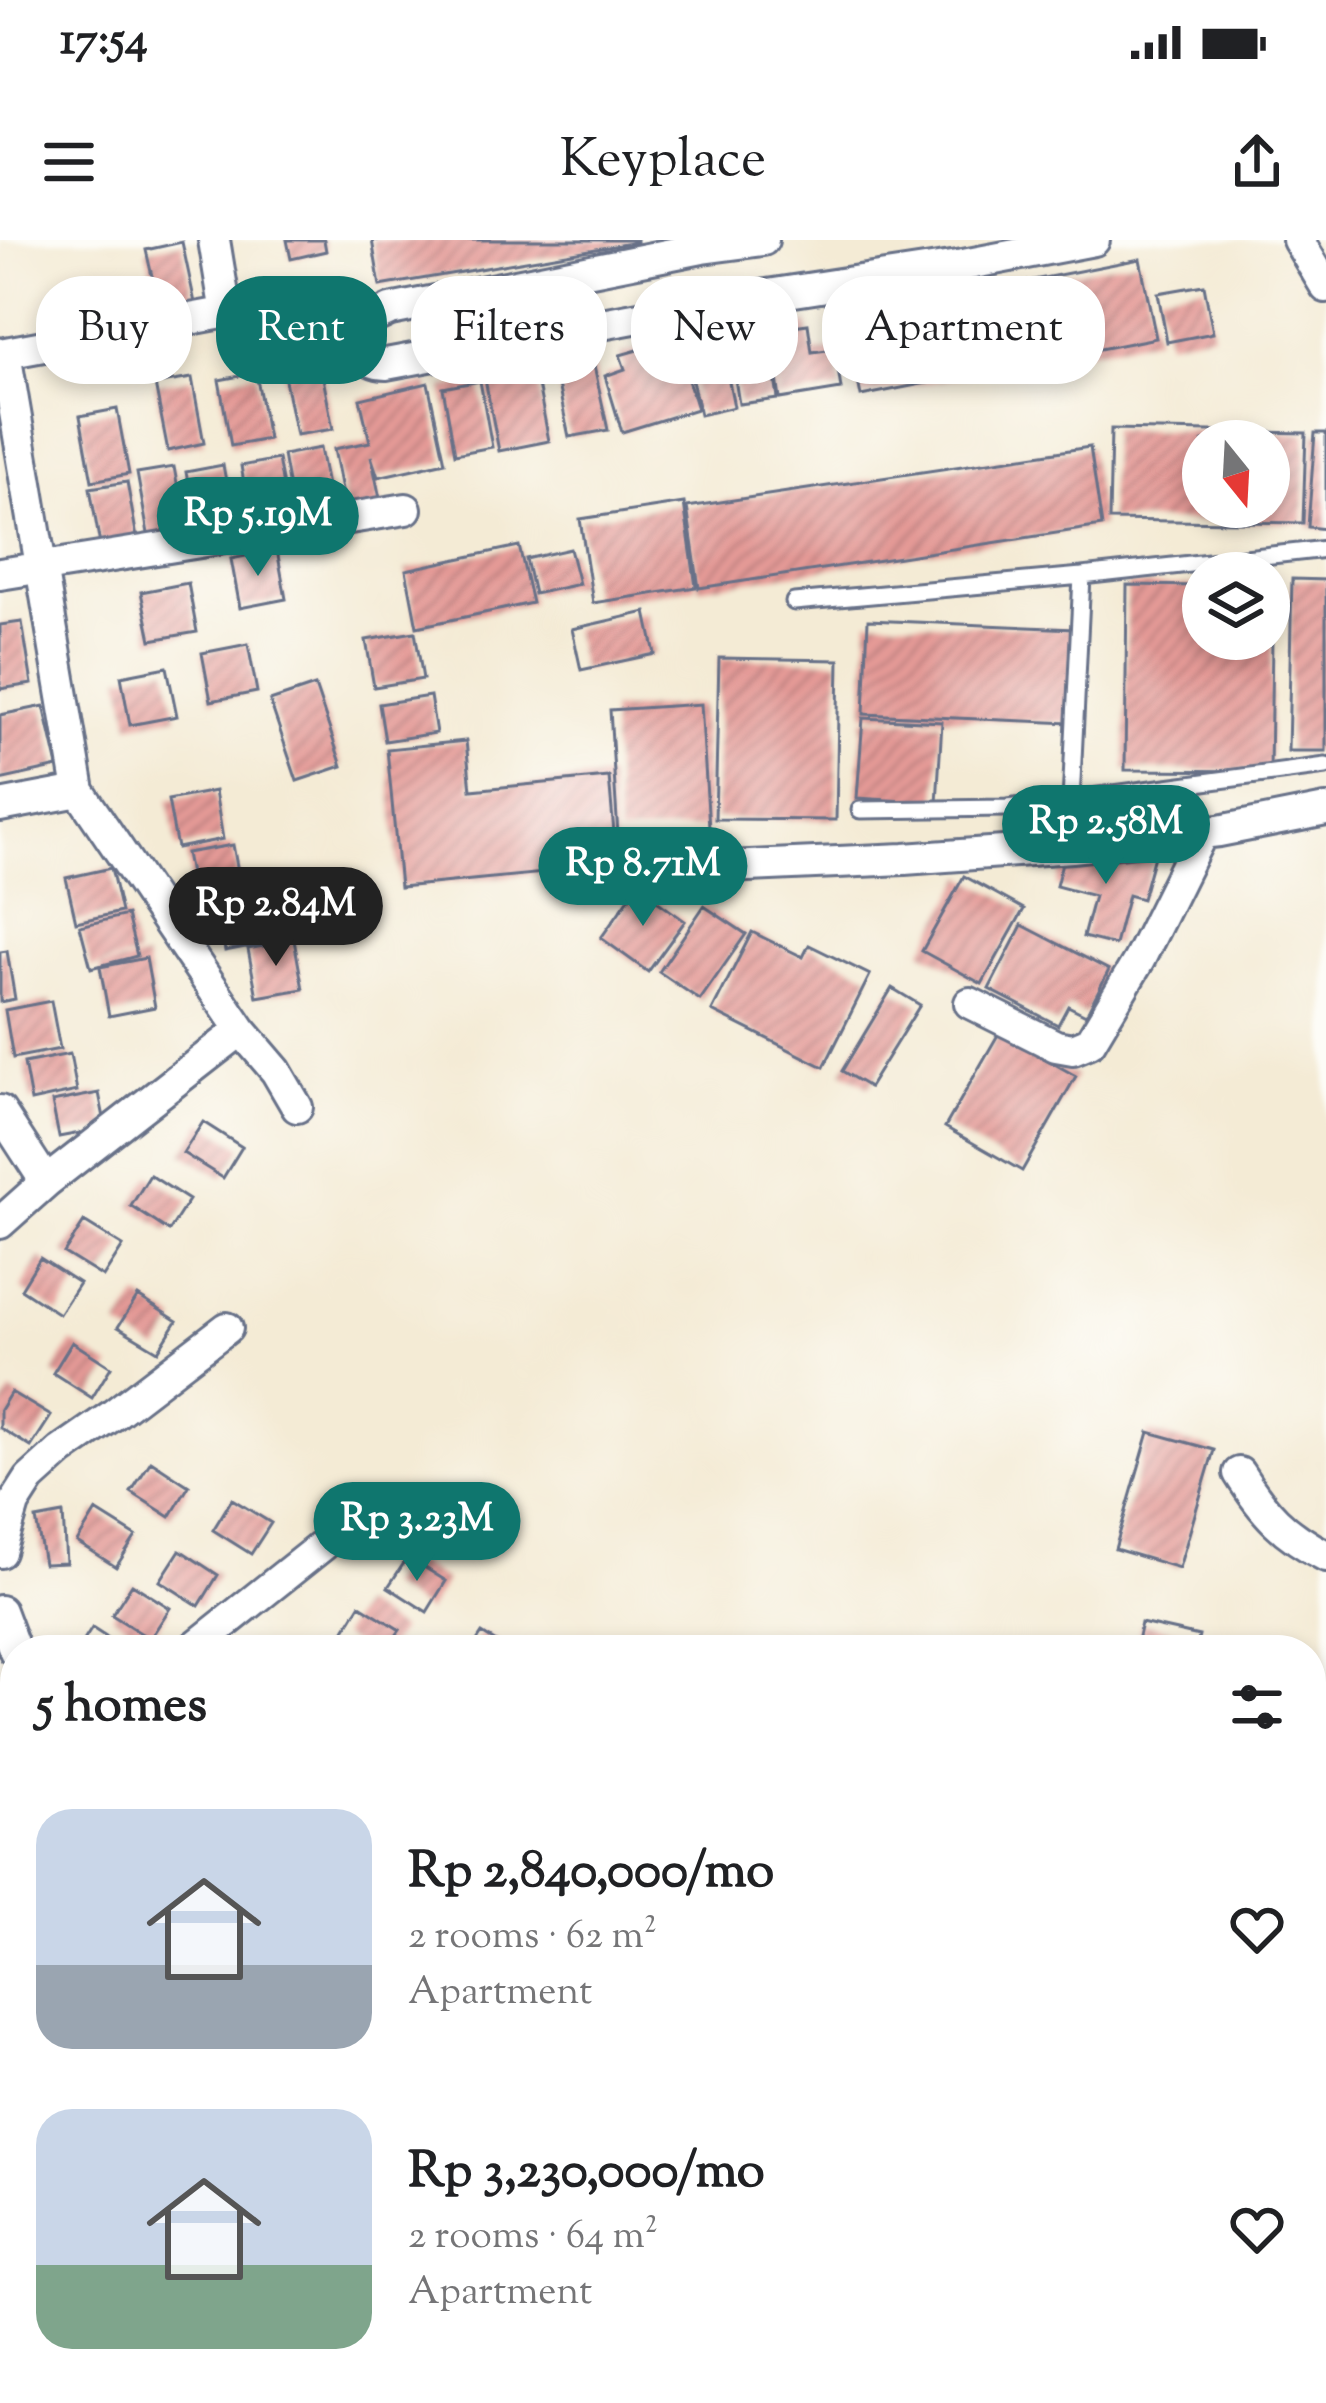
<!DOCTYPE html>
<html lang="en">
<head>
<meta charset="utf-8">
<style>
  body { margin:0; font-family:"Sorts Mill Goudy",serif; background:#f6f6f6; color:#202124; height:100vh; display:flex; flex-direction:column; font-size:45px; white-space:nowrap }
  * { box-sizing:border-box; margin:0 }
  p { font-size:39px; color:#757577 }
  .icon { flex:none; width:66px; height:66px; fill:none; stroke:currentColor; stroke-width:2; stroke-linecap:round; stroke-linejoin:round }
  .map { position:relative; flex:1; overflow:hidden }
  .drawer { position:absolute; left:0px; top:1395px; width:1326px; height:768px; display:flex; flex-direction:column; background:#fff; border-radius:48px 48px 0 0; box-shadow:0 6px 18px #0003 }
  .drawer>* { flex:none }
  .guide { position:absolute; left:36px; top:36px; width:1254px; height:108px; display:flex; gap:24px }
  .needle { width:78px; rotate:162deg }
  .tools { position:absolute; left:1182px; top:180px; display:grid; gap:24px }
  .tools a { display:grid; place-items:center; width:108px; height:108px; border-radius:50%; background:#fff; box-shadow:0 6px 18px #0003; font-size:60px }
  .price { position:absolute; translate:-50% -102px; padding:0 27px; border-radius:42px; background:#0f766e; color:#fff; font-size:39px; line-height:78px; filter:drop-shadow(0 3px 6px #0008) }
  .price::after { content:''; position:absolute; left:50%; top:72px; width:36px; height:27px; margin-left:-18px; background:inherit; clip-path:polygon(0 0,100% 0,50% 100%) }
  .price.current { background:#222; color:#fff }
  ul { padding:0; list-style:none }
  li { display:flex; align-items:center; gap:36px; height:300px; padding:0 36px }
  li span { display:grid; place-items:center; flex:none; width:336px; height:240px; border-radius:36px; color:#555 }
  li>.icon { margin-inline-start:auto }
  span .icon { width:144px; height:144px; fill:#fffc; stroke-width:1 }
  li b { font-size:51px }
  h2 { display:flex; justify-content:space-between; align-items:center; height:144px; padding:0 36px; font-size:51px }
  .pill { padding:0 42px; border-radius:48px; background:#fff; box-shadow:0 6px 18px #0003; font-size:42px; line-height:108px }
  .pill.current { background:#0f766e; color:#fff }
  .status { display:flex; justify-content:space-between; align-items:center; height:84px; padding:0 60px; background:#fff; direction:ltr }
  .status svg { height:33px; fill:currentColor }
  header { display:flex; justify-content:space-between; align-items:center; height:156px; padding:0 36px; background:#fff; font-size:54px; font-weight:600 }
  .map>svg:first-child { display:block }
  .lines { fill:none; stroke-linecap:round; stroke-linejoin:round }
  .stream { stroke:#51b7d0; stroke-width:12 }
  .building { fill:url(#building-hatch); fill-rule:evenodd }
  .lane-casing { stroke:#677188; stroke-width:21 }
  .street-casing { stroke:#677188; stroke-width:36 }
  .highway-casing { stroke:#677188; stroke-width:63 }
  .lane { stroke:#fff; stroke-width:15 }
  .street { stroke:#fff; stroke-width:30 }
  .highway { stroke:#eac769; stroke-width:57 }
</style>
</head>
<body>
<div class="status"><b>17:54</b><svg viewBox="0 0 49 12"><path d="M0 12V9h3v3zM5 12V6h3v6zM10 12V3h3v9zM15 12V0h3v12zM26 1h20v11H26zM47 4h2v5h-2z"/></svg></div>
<header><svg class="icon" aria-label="menu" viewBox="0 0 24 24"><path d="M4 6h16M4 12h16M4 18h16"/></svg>Keyplace<svg class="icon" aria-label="share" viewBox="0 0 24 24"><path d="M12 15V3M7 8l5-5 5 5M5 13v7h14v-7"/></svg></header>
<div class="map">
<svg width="1326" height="2163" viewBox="0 0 1326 2163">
  <defs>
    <pattern id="building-hatch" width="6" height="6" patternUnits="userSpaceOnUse" patternTransform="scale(3)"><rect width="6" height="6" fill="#e49a96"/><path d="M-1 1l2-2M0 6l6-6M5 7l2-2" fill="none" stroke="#b87e7e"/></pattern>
  </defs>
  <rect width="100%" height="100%" fill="#fdfcf7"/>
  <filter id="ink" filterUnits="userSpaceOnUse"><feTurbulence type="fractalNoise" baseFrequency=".00833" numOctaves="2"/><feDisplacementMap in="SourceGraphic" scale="24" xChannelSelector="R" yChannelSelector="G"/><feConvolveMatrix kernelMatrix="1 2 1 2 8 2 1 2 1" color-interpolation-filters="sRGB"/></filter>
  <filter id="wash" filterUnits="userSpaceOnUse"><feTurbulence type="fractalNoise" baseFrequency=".004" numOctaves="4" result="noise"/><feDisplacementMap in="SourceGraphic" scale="48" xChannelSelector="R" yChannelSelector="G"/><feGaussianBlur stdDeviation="2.7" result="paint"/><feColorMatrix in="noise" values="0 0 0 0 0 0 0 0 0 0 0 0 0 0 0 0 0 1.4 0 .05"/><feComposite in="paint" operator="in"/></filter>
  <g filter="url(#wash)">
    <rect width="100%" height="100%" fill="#f4ebd5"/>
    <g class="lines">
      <!-- stream -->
      <path class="stream" d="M 0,2140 L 25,2163"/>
    </g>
    <g id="blocks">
      <!-- building -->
      <path class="building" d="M 287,0 L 324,0 L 326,11 L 291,19 Z
        M 372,0 L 637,0 L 637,2 L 380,46 Z
        M 182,2 L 195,63 L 160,71 L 146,10 Z
        M 1140,19 L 1156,98 L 861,156 L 845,77 Z
        M 1204,45 L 1213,93 L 1167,102 L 1158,53 Z
        M 344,55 L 352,89 L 306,99 L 298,65 Z
        M 808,84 L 812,112 L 835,109 L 841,149 L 780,159 L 770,89 Z
        M 768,89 L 778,159 L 739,164 L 728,95 Z
        M 655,105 L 664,131 L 683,124 L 697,169 L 622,192 L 605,136 L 625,129 L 620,115 Z
        M 722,106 L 734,167 L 700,175 L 686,114 Z
        M 592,116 L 608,190 L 569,197 L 554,125 Z
        M 320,123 L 333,189 L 296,195 L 283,130 Z
        M 535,129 L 549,201 L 499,211 L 485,139 Z
        M 256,133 L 268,199 L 231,206 L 219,140 Z
        M 192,138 L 204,203 L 168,211 L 155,144 Z
        M 480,141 L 492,207 L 455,214 L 443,148 Z
        M 428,143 L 445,222 L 378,237 L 371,216 L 382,268 L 347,275 L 334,209 L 370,202 L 360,159 Z
        M 117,169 L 129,234 L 92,241 L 80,176 Z
        M 1111,189 L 1306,193 L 1303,283 L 1109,280 ZM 1203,201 L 1269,201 L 1269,267 L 1203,267 Z
        M 1315,193 L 1326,193 L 1326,289 L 1308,287 Z
        M 1090,207 L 1102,286 L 699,348 L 687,267 Z
        M 320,208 L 332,274 L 295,281 L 283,215 Z
        M 278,219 L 290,285 L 253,292 L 241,226 Z
        M 223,225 L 235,290 L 198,297 L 186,232 Z
        M 174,227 L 186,292 L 149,299 L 137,233 Z
        M 127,242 L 137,298 L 100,305 L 90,248 Z
        M 684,263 L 696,347 L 593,363 L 580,279 Z
        M 519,306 L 532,363 L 417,387 L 406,330 Z
        M 570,309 L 579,344 L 534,354 L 526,319 Z
        M 277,310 L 286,359 L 240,368 L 231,319 Z
        M 1292,339 L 1326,340 L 1326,511 L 1288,511 Z
        M 188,343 L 197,392 L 151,400 L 141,352 Z
        M 1127,345 L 1203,346 L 1203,399 L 1272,399 L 1270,531 L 1125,530 Z
        M 646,372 L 655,414 L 581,430 L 572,389 Z
        M 868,380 L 1074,389 L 1070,483 L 864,474 Z
        M 22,382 L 32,444 L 0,449 L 0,385 Z
        M 415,392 L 423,439 L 374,447 L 366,400 Z
        M 248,404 L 257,452 L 211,461 L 202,413 Z
        M 719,418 L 839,420 L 836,580 L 715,579 Z
        M 167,427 L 177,476 L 130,485 L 121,436 Z
        M 315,446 L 342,526 L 297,541 L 270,461 Z
        M 430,456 L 436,493 L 385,501 L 379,464 Z
        M 701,464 L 709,588 L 618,595 L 610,470 Z
        M 44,466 L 58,527 L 0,540 L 0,475 Z
        M 863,478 L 942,482 L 937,563 L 857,558 Z
        M 466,501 L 471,550 L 609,537 L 617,626 L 400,647 L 387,509 Z
        M 215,551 L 223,599 L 177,608 L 168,560 Z
        M 233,605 L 242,653 L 195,661 L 186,613 Z
        M 1111,605 L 1154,616 L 1142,659 L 1128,655 L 1115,705 L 1083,697 L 1094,656 L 1056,646 L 1065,611 L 1106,622 Z
        M 111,628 L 121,672 L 76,682 L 66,638 Z
        M 964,636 L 1024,669 L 982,744 L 922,711 Z
        M 637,647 L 685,681 L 648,732 L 601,698 Z
        M 263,653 L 271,702 L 225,711 L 216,662 Z
        M 704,666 L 746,694 L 700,760 L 659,732 Z
        M 127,675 L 137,716 L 91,728 L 80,686 Z
        M 1022,685 L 1109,730 L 1086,775 L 1068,766 L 1058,785 L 989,749 Z
        M 752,692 L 803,717 L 809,705 L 870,735 L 824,827 L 712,771 Z
        M 294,700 L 303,749 L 257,757 L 248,709 Z
        M 7,711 L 15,759 L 0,762 L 0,712 Z
        M 146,718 L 155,767 L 109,776 L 100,727 Z
        M 892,748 L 920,765 L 869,847 L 842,831 Z
        M 51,761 L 60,809 L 13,818 L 5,770 Z
        M 999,793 L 1076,836 L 1022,931 L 945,887 Z
        M 70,814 L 77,851 L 31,861 L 24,823 Z
        M 99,853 L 106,888 L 59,897 L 52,862 Z
        M 203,882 L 242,907 L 223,938 L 183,913 Z
        M 150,935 L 189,960 L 169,991 L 131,966 Z
        M 84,982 L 123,1006 L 103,1037 L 64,1013 Z
        M 40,1018 L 79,1043 L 59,1074 L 21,1049 Z
        M 138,1056 L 177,1081 L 158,1111 L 118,1087 Z
        M 72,1102 L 111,1127 L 92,1158 L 53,1133 Z
        M 11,1152 L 51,1176 L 31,1207 L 0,1188 L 0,1170 Z
        M 1149,1192 L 1214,1210 L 1179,1328 L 1115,1309 Z
        M 151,1221 L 189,1246 L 170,1277 L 131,1252 Z
        M 232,1259 L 271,1283 L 251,1314 L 213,1290 Z
        M 96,1271 L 136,1296 L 116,1327 L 77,1302 Z
        M 63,1274 L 66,1323 L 44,1324 L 36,1279 Z
        M 180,1310 L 218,1335 L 199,1366 L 160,1341 Z
        M 408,1317 L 446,1341 L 427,1372 L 388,1347 Z
        M 132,1344 L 170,1368 L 150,1399 L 112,1375 Z
        M 360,1365 L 400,1390 L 386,1410 L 363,1410 L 341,1396 Z
        M 1141,1383 L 1199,1396 L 1196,1410 L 1135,1410 Z
        M 92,1388 L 126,1410 L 78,1410 Z
        M 482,1393 L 509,1410 L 471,1410 Z
        M 1326,1595 L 1326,1633 L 1311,1622 L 1311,1615 Z
        M 0,1641 L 15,1648 L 15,1686 L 13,1691 L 0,1685 Z
        M 1070,2148 L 1091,2148 L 1112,2163 L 1058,2163 Z"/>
    </g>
  </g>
  <g filter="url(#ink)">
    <use href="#blocks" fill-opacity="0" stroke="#677188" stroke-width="3"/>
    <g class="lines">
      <!-- lane casing -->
      <g class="lane-casing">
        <path id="lane" d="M 794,362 L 1082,336
          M 1071,561 L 1082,336 L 1326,309
          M 860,570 L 1007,568 L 1326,526"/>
      </g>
      <!-- street casing -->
      <g class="street-casing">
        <path id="street" d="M 214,0 L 226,73
          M 763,0 L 702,8 L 390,70 L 358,85 C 353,105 364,124 386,124 L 715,63 L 958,26 L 1094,0
          M 1298,0 L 1326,47
          M 5,113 L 79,551 L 241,790 L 276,831 L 297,867
          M 0,114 L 326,54
          M 0,334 L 406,269
          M 0,566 L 79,551
          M 612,635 L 704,628 L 904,619 L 1072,607 L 1219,591 L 1326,570
          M 970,763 L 1056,806 L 1073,809 L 1090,802 L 1139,720 L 1202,593
          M 0,871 L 46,942
          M 0,983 L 46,942 L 241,790
          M 1239,1233 C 1264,1273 1283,1294 1326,1316
          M 0,1312 L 14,1264 L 30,1239 L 61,1211 L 113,1175 L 227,1088
          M 0,1371 L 15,1411
          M 191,1410 L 323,1305
          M 0,1567 L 15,1554
          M 0,1795 L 15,1815
          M 0,1921 L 15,1910
          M 216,2148 L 226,2163
          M 280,2148 L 291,2163"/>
      </g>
      <!-- highway casing -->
      <g class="highway-casing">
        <path id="highway" d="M 1311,1995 L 1326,1970
          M 1311,2116 L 1326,2094
          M 1204,2163 L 1213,2148
          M 1281,2163 L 1291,2148"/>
      </g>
      <!-- lane -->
      <use href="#lane" class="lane"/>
      <!-- street -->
      <use href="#street" class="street"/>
      <!-- highway -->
      <use href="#highway" class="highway"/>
    </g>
  </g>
</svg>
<div class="tools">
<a><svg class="needle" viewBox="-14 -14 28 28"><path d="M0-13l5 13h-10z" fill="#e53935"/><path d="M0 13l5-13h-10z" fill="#757577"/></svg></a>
<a><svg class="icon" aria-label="layers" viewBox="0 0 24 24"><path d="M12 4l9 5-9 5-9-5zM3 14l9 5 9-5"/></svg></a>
</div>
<b class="price" style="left:258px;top:339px">Rp 5.19M</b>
<b class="price" style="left:1106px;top:647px">Rp 2.58M</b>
<b class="price" style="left:643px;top:689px">Rp 8.71M</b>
<b class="price current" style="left:276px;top:729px">Rp 2.84M</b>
<b class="price" style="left:417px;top:1344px">Rp 3.23M</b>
<div class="guide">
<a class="pill">Buy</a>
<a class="pill current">Rent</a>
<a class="pill">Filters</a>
<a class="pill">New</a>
<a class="pill">Apartment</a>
</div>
<section class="drawer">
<h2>5 homes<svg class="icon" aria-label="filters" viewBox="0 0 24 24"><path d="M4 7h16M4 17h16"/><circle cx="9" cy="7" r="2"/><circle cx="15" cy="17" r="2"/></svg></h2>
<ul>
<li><span style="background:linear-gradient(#c9d6e8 65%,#9aa5b1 0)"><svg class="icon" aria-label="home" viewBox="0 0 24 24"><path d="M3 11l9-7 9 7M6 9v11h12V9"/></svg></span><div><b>Rp 2,840,000/mo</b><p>2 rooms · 62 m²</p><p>Apartment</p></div><svg class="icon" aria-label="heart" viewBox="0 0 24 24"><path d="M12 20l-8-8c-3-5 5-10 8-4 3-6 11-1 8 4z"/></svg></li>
<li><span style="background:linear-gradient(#c9d6e8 65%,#7fa58c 0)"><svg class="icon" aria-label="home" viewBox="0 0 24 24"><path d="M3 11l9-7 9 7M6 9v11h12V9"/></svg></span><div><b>Rp 3,230,000/mo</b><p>2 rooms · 64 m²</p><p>Apartment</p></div><svg class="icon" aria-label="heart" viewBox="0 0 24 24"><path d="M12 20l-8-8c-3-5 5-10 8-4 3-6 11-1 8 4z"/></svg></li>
</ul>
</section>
</div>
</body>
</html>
